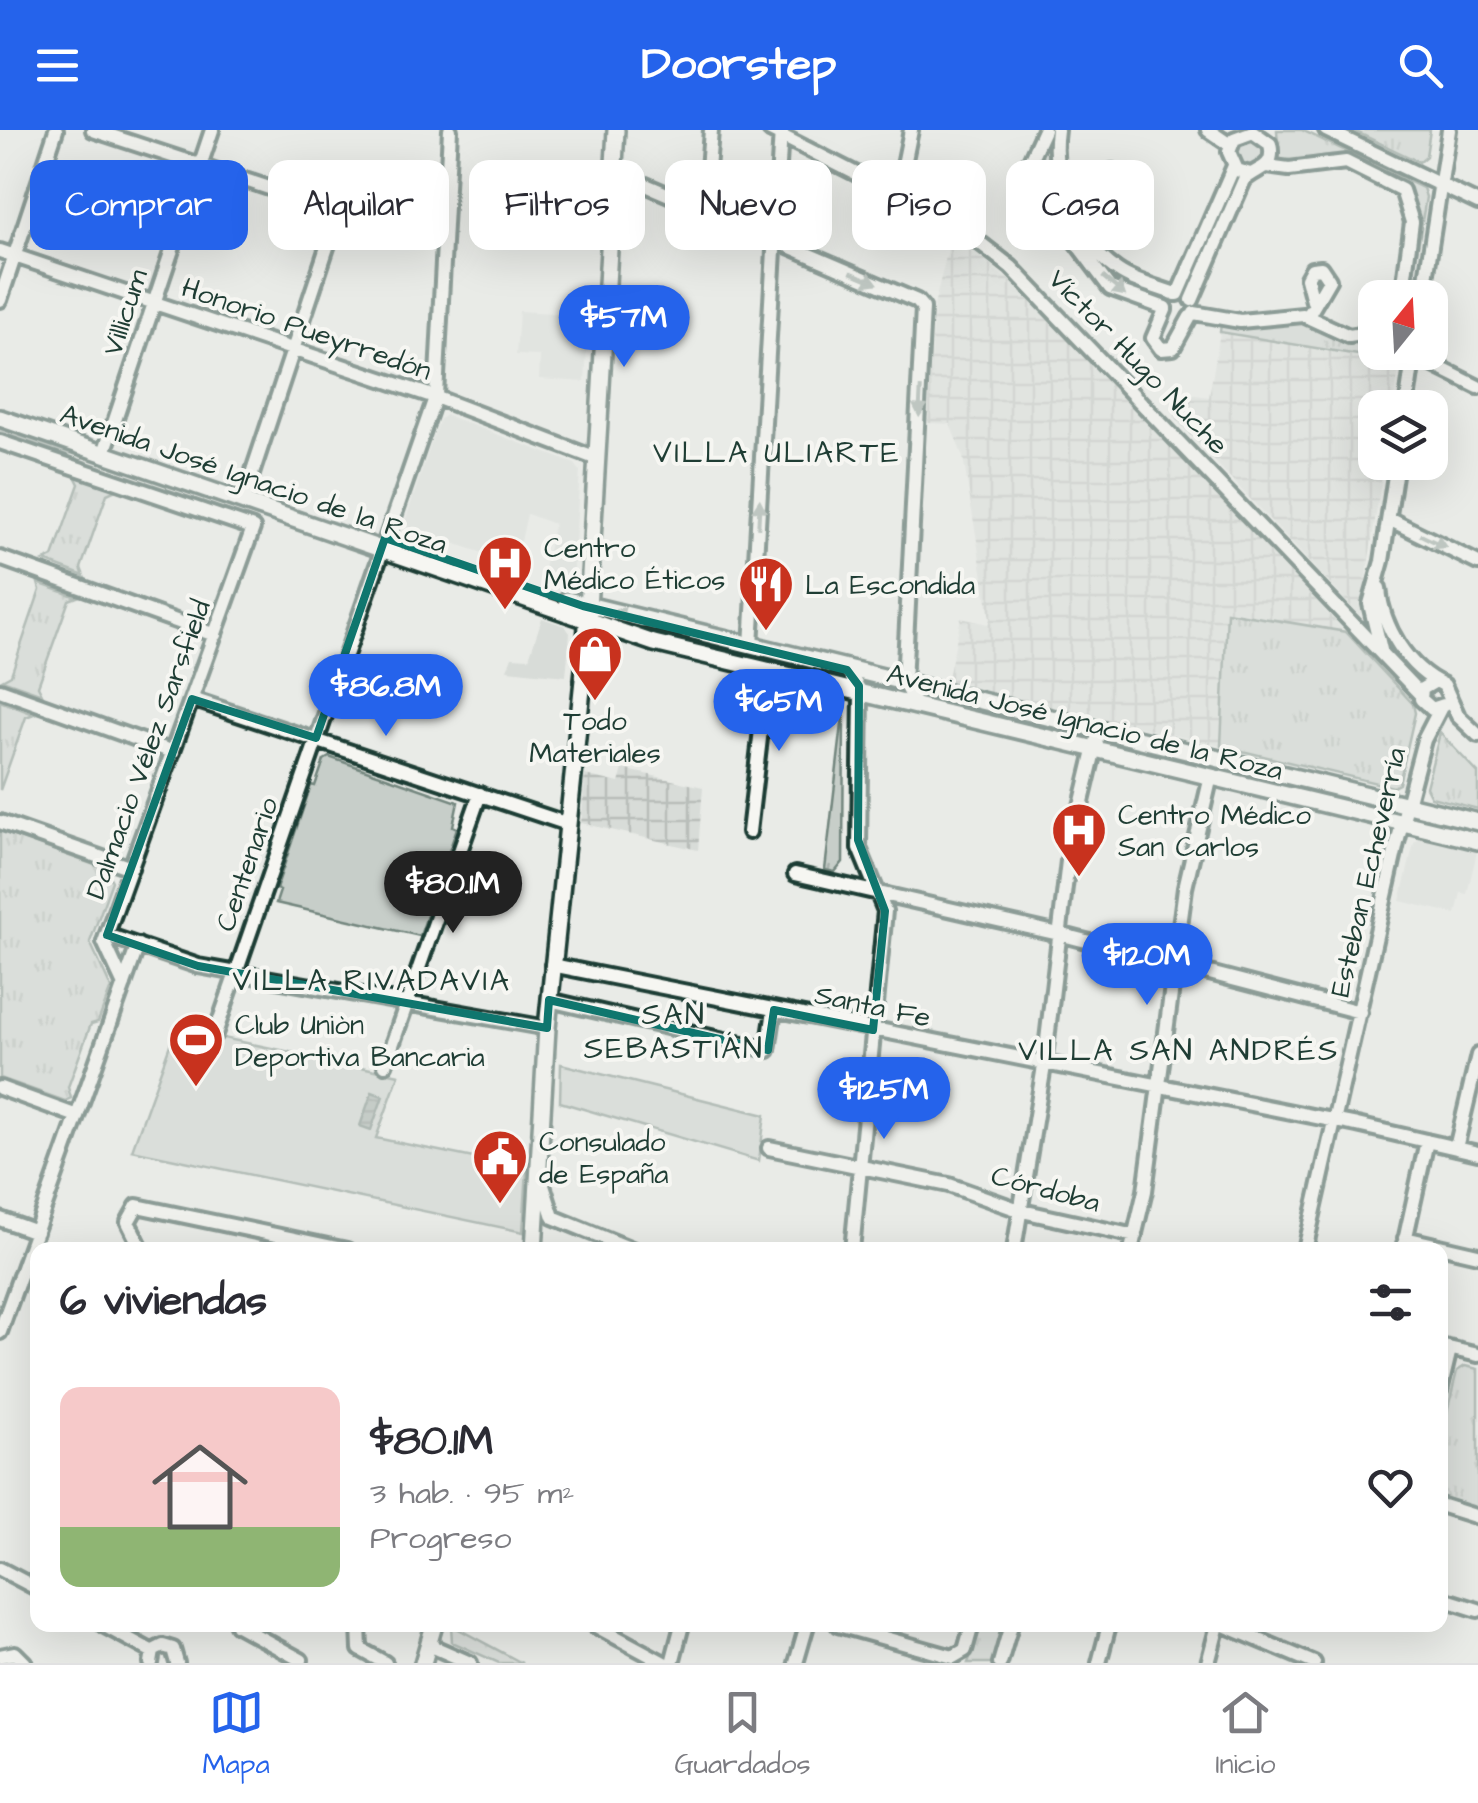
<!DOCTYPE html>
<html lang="es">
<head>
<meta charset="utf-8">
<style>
  body { margin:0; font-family:"Architects Daughter",sans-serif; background:#f7f7f7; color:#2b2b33; height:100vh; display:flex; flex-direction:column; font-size:38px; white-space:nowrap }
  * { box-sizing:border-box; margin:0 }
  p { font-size:32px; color:#7c7c81 }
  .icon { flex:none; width:55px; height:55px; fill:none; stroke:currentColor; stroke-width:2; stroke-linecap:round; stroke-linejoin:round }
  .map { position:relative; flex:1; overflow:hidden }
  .side { position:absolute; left:30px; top:1112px; width:1418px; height:390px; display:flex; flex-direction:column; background:#fff; border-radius:20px; box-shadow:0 10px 40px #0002 }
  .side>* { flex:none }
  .guide { position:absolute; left:30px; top:30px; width:1420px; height:90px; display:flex; gap:20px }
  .needle { width:65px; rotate:18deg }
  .buttons { position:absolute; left:1358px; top:150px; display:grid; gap:20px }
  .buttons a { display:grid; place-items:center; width:90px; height:90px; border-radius:20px; background:#fff; box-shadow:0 10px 40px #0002; font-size:50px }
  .price { position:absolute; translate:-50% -85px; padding:0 22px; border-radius:35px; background:#2563eb; color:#fff; font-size:32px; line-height:65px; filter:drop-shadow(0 2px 5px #0008) }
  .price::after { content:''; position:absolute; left:50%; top:60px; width:30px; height:22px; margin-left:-15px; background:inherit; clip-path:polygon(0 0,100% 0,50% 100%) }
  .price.selected { background:#222; color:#fff }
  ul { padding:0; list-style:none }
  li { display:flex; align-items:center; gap:30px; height:250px; padding:0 30px }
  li+li { border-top:2px solid #e1e1e2 }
  li span { display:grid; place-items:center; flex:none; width:280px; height:200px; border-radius:20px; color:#555 }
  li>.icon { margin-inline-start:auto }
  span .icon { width:120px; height:120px; fill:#fffc; stroke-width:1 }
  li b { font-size:42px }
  h2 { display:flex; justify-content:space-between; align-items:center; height:120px; padding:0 30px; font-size:42px }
  .chip { padding:0 35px; border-radius:20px; background:#fff; box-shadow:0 10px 40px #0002; font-size:35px; line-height:90px }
  .chip.selected { background:#2563eb; color:#fff }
  header { display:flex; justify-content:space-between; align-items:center; height:130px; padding:0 30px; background:#2563eb; color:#fff; font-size:45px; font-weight:700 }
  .tabs { display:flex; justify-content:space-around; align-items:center; height:140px; border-top:2px solid #e1e1e2; background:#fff; font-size:28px; color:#7c7c81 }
  .tabs a { display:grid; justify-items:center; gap:5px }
  .tabs .selected { color:#2563eb }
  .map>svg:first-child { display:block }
  .built { fill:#d8dcd8 }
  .industrial { fill:url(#industrial-grid) }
  .grass { fill:url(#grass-tufts); stroke:#73867e; stroke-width:2.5 }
  .pitch { fill:#c7cec9; stroke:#73867e; stroke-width:2.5 }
  .water { fill:url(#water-rules); stroke:#687c75; stroke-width:2.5 }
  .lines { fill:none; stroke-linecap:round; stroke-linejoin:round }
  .canal { stroke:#99a6a0; stroke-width:10 }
  .minor-casing { stroke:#1f3d34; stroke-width:20 }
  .major-casing { stroke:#1f3d34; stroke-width:22 }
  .minor { stroke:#f6f6f2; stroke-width:12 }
  .major { stroke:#f6f6f2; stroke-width:15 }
  .oneway { fill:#8a9a93 }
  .marked { fill:none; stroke:#0f766e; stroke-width:8; stroke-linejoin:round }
  .labels { text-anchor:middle; stroke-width:8; stroke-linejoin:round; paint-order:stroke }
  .street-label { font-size:28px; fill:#1f3d34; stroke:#f6f6f2 }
  .poi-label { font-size:28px; fill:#1f3d34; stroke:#f6f6f2; text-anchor:start }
  .neighbourhood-label { font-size:30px; letter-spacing:2.5px; fill:#1f3d34; stroke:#f6f6f2 }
</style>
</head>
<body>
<header><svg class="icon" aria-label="menu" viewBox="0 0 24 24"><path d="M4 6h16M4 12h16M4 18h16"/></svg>Doorstep<svg class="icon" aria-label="search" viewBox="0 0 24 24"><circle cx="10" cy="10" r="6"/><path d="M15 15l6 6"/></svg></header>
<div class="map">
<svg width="1478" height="1533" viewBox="0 0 1478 1533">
  <defs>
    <pattern id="industrial-grid" width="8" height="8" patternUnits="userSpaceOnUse" patternTransform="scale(2.5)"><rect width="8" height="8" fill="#d8dcd8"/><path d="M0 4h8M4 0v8" fill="none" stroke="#b9beba"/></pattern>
    <pattern id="grass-tufts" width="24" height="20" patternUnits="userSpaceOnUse" patternTransform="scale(2.5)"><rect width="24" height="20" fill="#c7cec9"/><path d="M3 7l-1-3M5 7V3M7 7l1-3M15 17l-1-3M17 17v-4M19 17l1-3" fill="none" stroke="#aab2ad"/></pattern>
    <pattern id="water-rules" width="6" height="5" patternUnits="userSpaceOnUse" patternTransform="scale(2.5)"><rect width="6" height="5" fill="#99a6a0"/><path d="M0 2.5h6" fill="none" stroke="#7c8883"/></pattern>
  </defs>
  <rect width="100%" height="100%" fill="#e9ebe7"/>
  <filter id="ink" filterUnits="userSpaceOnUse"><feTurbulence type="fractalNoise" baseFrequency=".01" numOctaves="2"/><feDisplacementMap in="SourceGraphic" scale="20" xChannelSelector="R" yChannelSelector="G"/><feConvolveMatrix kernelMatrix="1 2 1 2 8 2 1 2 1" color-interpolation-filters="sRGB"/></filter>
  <g filter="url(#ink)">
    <!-- built -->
    <path class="built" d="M 519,181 L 589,185 L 585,252 L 539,249 L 540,226 L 516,225 Z
      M 446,285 L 575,334 L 580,341 L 573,443 L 567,449 L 543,443 L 554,394 L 527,384 L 516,434 L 408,398 L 405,391 L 434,304 L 440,289 Z
      M 542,488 L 565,496 L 570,503 L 566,546 L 507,540 L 512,527 L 529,528 Z
      M 1420,708 L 1477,722 L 1467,764 L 1461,763 L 1456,784 L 1400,771 L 1414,713 Z"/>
    <!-- industrial -->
    <path class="industrial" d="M 952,102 L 1043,179 L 1413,574 L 1415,583 L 1399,654 L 1393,657 L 947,552 L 961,488 L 988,494 L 990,489 L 963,327 L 950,294 L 928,293 L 934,176 Z
      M 1220,202 L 1400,232 L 1393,277 L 1375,278 L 1375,332 L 1384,333 L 1360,486 L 1173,287 L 1189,264 L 1209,267 Z
      M 623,639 L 703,657 L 698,720 L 581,693 L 585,645 L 619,653 Z"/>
    <!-- grass -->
    <path class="grass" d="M 1048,0 L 1053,0 L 1052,20 L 1084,110 L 1163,164 L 1161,172 L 1114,157 L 1036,79 L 1023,58 Z
      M 1277,0 L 1302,0 L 1423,58 L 1426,67 L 1410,167 L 1406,167 L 1417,89 L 1406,60 C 1385,49 1357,26 1334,25 C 1314,24 1299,36 1279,31 Z
      M 1352,0 L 1430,0 L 1426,26 L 1419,32 Z
      M 1248,6 L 1266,19 L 1265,30 L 1252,39 L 1238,33 L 1234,19 Z
      M 1299,191 L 1345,213 L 1375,211 L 1375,222 L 1401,223 L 1400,232 L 1220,202 L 1221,194 Z
      M 75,346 L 116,360 L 107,364 L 81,438 L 84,446 L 44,431 L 53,427 L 79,354 Z
      M 38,453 L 77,467 L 69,470 L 38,556 L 42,564 L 2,550 L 11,545 L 40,460 Z
      M 1227,482 L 1346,502 L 1413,574 L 1415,583 L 1399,654 L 1393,657 L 1221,616 Z
      M 0,571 L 34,584 L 26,587 L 0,660 Z
      M 844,577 L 843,732 L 835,742 L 825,740 Z
      M 1440,603 L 1478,643 L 1478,679 L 1431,667 L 1426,657 Z
      M 0,701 L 106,739 L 112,751 L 90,812 L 111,858 L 98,892 L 91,894 L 68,957 L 71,968 L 65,971 L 0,948 Z
      M 1465,1236 L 1478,1239 L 1478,1380 L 1440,1368 L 1440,1311 L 1457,1241 Z
      M 451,1495 L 522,1533 L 499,1533 L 452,1512 Z
      M 981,1495 L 1002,1495 L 992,1533 L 968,1533 Z"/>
    <!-- pitch -->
    <path class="pitch" d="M 329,627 L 458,672 L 453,696 L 457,698 L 420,806 L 276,773 L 280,761 L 276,759 L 311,655 L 315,656 L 324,630 Z
      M 176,898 L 399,945 L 376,1008 L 527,1039 L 523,1102 L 132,1020 Z
      M 561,934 L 765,985 L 759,1031 L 560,972 Z"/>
    <!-- water -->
    <path class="water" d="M 372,962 L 383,966 L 371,1000 L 360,996 Z"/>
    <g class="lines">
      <!-- canal -->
      <path class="canal" d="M 0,301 L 66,323"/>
      <!-- minor casing -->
      <g class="minor-casing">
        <path id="minor" d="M 93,0 L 339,81 L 243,371
          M 770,0 L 957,95 L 1011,137 L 1421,565
          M 1044,0 L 1021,50 L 1024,69 L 1074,110 L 1110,158 L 1165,178
          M 1057,0 C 1050,51 1074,110 1117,140 C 1134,152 1157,157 1176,164
          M 1208,0 L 1230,15
          M 1326,0 L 1478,73
          M 1267,36 L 1289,39 L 1346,32 L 1402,60 L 1412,92 L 1402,168
          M 613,41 L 917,171 L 923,178 L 904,553 L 915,575
          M 898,65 L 911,0
          M 1065,70 L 1086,61 L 1116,61 L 1121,46 L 1112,41 L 1099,45 L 1086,61
          M 705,80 L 711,0
          M 0,121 L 435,267 L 597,329
          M 1178,164 L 1234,36
          M 1423,168 L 1449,0
          M 0,170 L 56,0
          M 1192,170 L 1244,50 C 1257,37 1276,39 1270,14 L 1253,2 L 1234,9 L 1229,22 L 1237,40 L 1250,44
          M 1165,180 L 1153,208 L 1161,219 L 1173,218 L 1190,187
          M 1194,183 L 1240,191 L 1303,185 L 1349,206 L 1375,202
          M 1308,186 L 1329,150 L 1321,138 L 1312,139 L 1307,148 L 1313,171
          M 1414,225 L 1478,257
          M 1406,278 L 1414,222
          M 0,312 L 253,398 L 104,812 L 124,855
          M 104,323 L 212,0
          M 1389,389 L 1478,433
          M 0,428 L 215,505
          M 1379,458 C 1382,497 1408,539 1444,555 L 1458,586 L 1478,605
          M 751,516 L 781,0
          M 1381,520 L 1370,474 L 1382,431 L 1397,332
          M 847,540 L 861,562 L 859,718 L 885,781 L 852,1120
          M 1434,552 L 1422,559 L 1421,569 L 1432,579 L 1444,575
          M 0,560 L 173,622
          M 192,569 L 565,693
          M 0,692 L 131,738
          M 749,702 L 768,540
          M 795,744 L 1059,804 L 1360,882
          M 107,805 L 198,836 L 547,898
          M 552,835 L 1357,995 L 1478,1023
          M 549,870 L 768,920 L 774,880
          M 215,904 L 436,265 L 450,0
          M 385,935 L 480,664
          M 0,958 L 77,986
          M 769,1018 L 949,1055 L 1022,1081 L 1135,1106
          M 1456,1018 L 1478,925
          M 541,1049 L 553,1087 L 634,1120
          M 0,1089 L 36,1102
          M 1405,1108 L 1478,1125
          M 142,1120 L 128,1092 L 137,1076 L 347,1120
          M 1014,1120 L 1044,936 L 1068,731 L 1099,600
          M 1131,1120 L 1145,1061 L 1185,758 L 1211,646
          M 1305,1120 L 1397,713 L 1424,610 L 1441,577
          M 1403,1120 L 1427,1011
          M 0,1202 L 138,815
          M 1440,1216 L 1478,1225
          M 1440,1261 L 1450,1219
          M 1440,1375 L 1478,1387
          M 0,1439 L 38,1459
          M 1440,1468 L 1478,1480
          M 103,1495 L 153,1522
          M 237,1495 L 301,1530 L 300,1533
          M 359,1495 L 360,1519 L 385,1533
          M 594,1495 L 664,1533
          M 838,1495 L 953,1527 L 965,1520 L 972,1495
          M 1224,1495 L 1314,1533
          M 429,1515 L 470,1533
          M 0,1526 L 15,1523 L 25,1533
          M 151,1533 L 153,1521 L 163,1516 L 173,1519 L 177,1533
          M 672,1533 L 682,1495
          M 796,1533 L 807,1495
          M 1000,1533 L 1011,1495
          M 1099,1533 L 1109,1495
          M 1208,1533 L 1218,1495"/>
      </g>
      <!-- major casing -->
      <g class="major-casing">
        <path id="major" d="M 0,288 L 654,513 L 1478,711
          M 567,470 L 1478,692
          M 534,1120 L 547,898 L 585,530 L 616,0
          M 423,1533 L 434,1495"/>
      </g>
      <!-- minor -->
      <use href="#minor" class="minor"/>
      <!-- major -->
      <use href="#major" class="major"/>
    </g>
    <!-- one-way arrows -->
    <defs><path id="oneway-solid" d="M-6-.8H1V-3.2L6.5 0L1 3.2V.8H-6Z" transform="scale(2.5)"/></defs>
    <g class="oneway">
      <use href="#oneway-solid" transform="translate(864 148) rotate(23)"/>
      <use href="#oneway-solid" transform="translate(1114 156) rotate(40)"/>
      <use href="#oneway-solid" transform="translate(920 272) rotate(93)"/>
      <use href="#oneway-solid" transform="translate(759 384) rotate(-87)"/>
      <use href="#oneway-solid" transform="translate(1433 411) rotate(26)"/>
      <use href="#oneway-solid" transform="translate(626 485) rotate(-164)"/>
    </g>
  </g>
  <!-- marked area -->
  <path d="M0 0H1478V1533H0ZM 385,408 L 583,476 L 847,540 L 859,556 L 858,710 L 885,781 L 873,900 L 774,880 L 768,920 L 549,870 L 547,898 L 198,836 L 107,805 L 192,569 L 316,608 Z" fill="#e9ebe7" fill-opacity=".55" fill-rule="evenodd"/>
  <path class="marked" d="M 385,408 L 583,476 L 847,540 L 859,556 L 858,710 L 885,781 L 873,900 L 774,880 L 768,920 L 549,870 L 547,898 L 198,836 L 107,805 L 192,569 L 316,608 Z"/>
  <!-- icons -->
  <defs>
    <g id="hospital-pin" transform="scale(2.875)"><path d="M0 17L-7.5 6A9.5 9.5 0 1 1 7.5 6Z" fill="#c8321e" stroke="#f6f6f2"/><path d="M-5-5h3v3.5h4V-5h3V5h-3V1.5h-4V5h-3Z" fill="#fff"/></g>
    <g id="restaurant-pin" transform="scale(2.875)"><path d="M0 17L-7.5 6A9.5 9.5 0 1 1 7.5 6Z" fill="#c8321e" stroke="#f6f6f2"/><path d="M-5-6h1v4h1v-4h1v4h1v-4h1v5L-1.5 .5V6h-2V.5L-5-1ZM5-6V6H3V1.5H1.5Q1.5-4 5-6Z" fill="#fff"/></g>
    <g id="shop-pin" transform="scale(2.875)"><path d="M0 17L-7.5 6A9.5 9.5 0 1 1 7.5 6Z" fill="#c8321e" stroke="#f6f6f2"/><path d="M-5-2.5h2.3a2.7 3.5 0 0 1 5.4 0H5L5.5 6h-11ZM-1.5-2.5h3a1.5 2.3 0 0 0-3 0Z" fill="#fff"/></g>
    <g id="stadium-pin" transform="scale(2.875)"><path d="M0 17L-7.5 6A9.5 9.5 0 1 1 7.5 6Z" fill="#c8321e" stroke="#f6f6f2"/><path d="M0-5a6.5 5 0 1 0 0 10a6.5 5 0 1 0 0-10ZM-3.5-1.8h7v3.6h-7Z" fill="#fff"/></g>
    <g id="civic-pin" transform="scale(2.875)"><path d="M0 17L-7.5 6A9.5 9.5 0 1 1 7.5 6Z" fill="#c8321e" stroke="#f6f6f2"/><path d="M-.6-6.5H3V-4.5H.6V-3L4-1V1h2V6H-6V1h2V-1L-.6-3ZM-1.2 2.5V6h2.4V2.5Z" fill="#fff"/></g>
  </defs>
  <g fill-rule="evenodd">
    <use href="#hospital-pin" x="505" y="433"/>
    <use href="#restaurant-pin" x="766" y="454"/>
    <use href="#shop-pin" x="595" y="524"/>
    <use href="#hospital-pin" x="1079" y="700"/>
    <use href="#stadium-pin" x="196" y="910"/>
    <use href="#civic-pin" x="500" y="1027"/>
  </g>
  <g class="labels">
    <!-- street labels -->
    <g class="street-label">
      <text transform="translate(124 182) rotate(-72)" y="10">Villicum</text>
      <text transform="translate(307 198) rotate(19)" y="10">Honorio Pueyrredón</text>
      <text transform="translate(1139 231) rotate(46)" y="10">Víctor Hugo Nuche</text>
      <text transform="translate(254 348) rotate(19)" y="10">Avenida José Ignacio de la Roza</text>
      <text transform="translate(1085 591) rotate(14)" y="10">Avenida José Ignacio de la Roza</text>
      <text transform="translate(147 619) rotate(-70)" y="10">Dalmacio Vélez Sarsfield</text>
      <text transform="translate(246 734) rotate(-71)" y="10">Centenario</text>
      <text transform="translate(1367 742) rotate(-77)" y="10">Esteban Echeverría</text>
      <text transform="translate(873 875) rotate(12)" y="10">Santa Fe</text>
      <text transform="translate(1046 1058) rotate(15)" y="10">Córdoba</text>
    </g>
    <!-- poi labels -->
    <g class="poi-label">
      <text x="544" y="427">Centro<tspan x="544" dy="32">Médico Éticos</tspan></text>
      <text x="805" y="464">La Escondida</text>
      <text x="595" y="600" text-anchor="middle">Todo<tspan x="595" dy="32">Materiales</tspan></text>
      <text x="1118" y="694">Centro Médico<tspan x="1118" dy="32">San Carlos</tspan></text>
      <text x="235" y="904">Club Uniòn<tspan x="235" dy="32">Deportiva Bancaria</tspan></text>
      <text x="539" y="1021">Consulado<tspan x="539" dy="32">de España</tspan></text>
    </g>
    <!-- neighbourhood labels -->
    <g class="neighbourhood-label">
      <text x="777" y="332">VILLA ULIARTE</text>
      <text x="372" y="860">VILLA RIVADAVIA</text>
      <text x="674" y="894">SAN<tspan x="674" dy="34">SEBASTIÁN</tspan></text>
      <text x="1179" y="930">VILLA SAN ANDRÉS</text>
    </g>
  </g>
</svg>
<div class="buttons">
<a><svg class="needle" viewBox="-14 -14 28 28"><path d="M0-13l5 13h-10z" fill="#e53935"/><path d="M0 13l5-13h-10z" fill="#7c7c81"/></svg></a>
<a><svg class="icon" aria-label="layers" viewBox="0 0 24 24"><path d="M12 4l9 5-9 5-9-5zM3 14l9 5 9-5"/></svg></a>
</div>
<b class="price" style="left:624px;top:240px">$57M</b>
<b class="price" style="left:386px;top:609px">$86.8M</b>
<b class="price" style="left:779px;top:624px">$65M</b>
<b class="price selected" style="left:453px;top:806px">$80.1M</b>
<b class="price" style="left:1147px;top:878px">$120M</b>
<b class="price" style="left:884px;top:1012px">$125M</b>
<div class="guide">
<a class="chip selected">Comprar</a>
<a class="chip">Alquilar</a>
<a class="chip">Filtros</a>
<a class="chip">Nuevo</a>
<a class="chip">Piso</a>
<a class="chip">Casa</a>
</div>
<section class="side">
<h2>6 viviendas<svg class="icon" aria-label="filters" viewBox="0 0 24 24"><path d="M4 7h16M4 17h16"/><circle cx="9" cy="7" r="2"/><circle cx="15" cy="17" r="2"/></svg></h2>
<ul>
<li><span style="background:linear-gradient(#f6c9c9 70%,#8fb573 0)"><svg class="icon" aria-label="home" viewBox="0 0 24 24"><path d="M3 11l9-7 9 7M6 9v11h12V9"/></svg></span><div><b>$80.1M</b><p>3 hab. · 95 m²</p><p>Progreso</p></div><svg class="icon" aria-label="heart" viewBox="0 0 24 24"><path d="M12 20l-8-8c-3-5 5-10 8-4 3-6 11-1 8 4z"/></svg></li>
</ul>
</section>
</div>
<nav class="tabs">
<a class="selected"><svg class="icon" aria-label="map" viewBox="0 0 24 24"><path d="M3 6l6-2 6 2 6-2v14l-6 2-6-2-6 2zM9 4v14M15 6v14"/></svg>Mapa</a>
<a><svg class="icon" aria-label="saved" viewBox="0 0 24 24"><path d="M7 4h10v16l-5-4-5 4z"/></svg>Guardados</a>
<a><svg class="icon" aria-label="home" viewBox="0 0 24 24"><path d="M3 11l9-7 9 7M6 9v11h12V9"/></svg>Inicio</a>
</nav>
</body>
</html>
